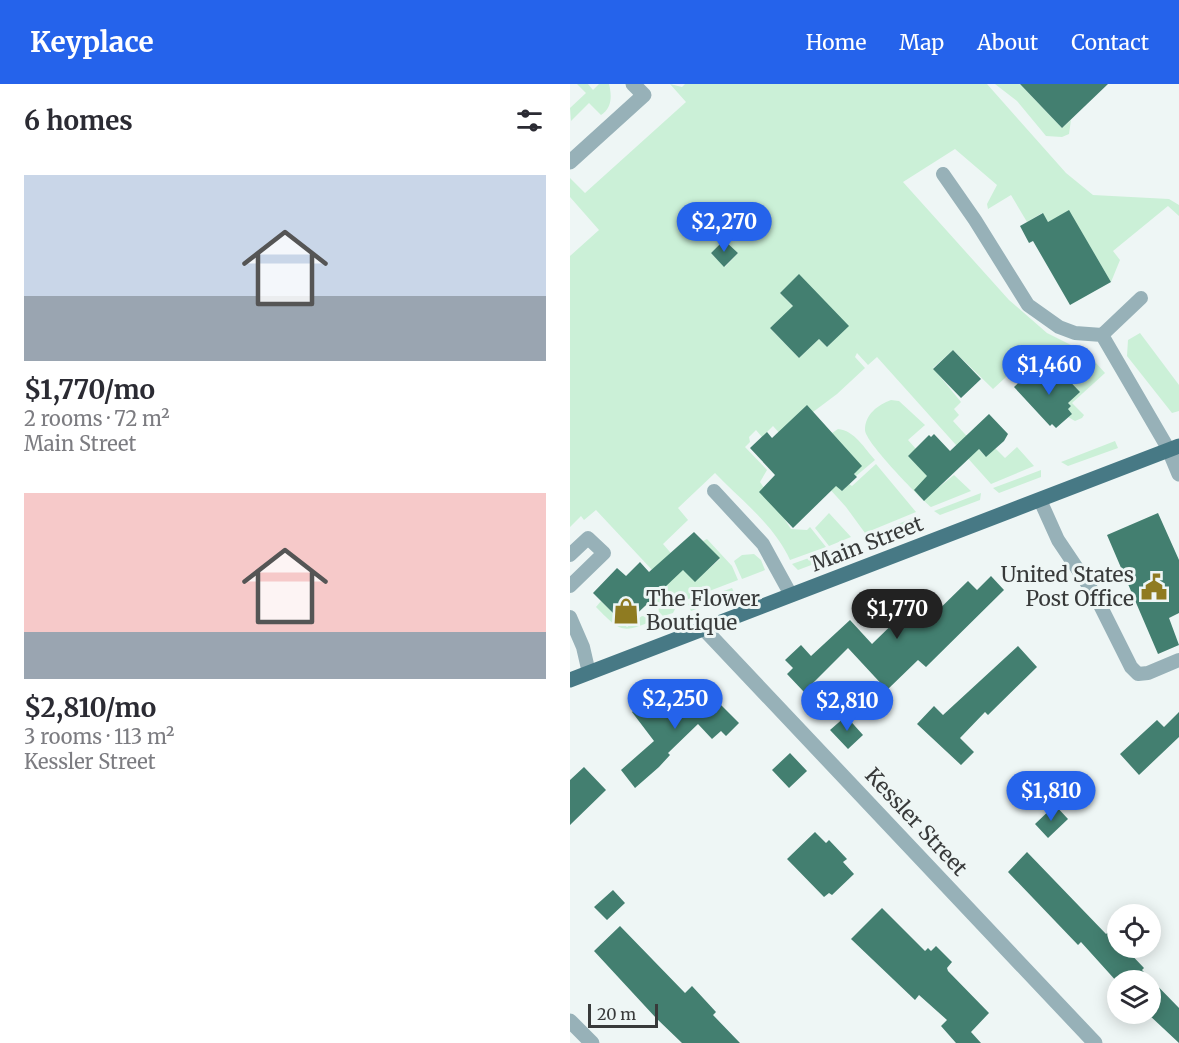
<!DOCTYPE html>
<html lang="en">
<head>
<meta charset="utf-8">
<style>
  body { margin:0; font-family:Merriweather,serif; background:#f7f7f7; color:#2b2b33; height:100vh; display:flex; flex-direction:column; font-size:22px; white-space:nowrap }
  * { box-sizing:border-box; margin:0 }
  p { font-size:20px; color:#7c7c81 }
  .icon { flex:none; width:33px; height:33px; fill:none; stroke:currentColor; stroke-width:2; stroke-linecap:round; stroke-linejoin:round }
  .map { position:relative; flex:1; overflow:hidden }
  .panel { display:flex; flex-direction:column; background:#fff; width:570px }
  .panel>* { flex:none }
  .buttons { position:absolute; left:537px; top:820px; display:grid; gap:12px }
  .buttons a { display:grid; place-items:center; width:54px; height:54px; border-radius:50%; background:#fff; box-shadow:0 3px 15px #0003; font-size:30px }
  .scale { position:absolute; left:18px; bottom:15px; width:70px; box-sizing:border-box; padding-left:6px; border:3px solid #383a3a; border-top:0; font-size:16px; line-height:21px; white-space:nowrap; color:#383a3a; -webkit-text-stroke:4px #eef6f5; paint-order:stroke }
  .price { position:absolute; translate:-50% -51px; padding:0 14px; border-radius:21px; background:#2563eb; color:#fff; font-size:20px; line-height:39px; filter:drop-shadow(0 2px 3px #0008) }
  .price::after { content:''; position:absolute; left:50%; top:36px; width:18px; height:14px; margin-left:-9px; background:inherit; clip-path:polygon(0 0,100% 0,50% 100%) }
  .price.selected { background:#222; color:#fff }
  ul { padding:0; list-style:none }
  li { display:grid; align-content:center; gap:12px; height:318px; padding:0 24px }
  li span { display:grid; place-items:center; height:186px; border-radius:0px; color:#555 }
  li>.icon { margin-inline-start:auto }
  span .icon { width:108px; height:108px; fill:#fffc; stroke-width:1 }
  li b { font-size:26px }
  h2 { display:flex; justify-content:space-between; align-items:center; height:72px; padding:0 24px; font-size:26px }
  header { display:flex; align-items:center; gap:36px; box-sizing:border-box; height:84px; padding:0 30px; background:#2563eb; color:#fff }
  header strong { font-size:28px }
  nav { display:flex; gap:33px; margin-inline-start:auto; font-size:21px }
  main { display:flex; flex:1; min-height:0 }
  .map>svg:first-child { display:block }
  .green { fill:#cbf0d7; fill-rule:evenodd }
  .building { fill:#437f70 }
  .lines { fill:none; stroke-linecap:round; stroke-linejoin:round }
  .lane { stroke:#97b1b8; stroke-width:14 }
  .street { stroke:#97b1b8; stroke-width:15 }
  .primary { stroke:#477985; stroke-width:15 }
  .labels { text-anchor:middle; stroke-width:6; stroke-linejoin:round; paint-order:stroke }
  .street-label { font-size:21px; fill:#383a3a; stroke:#eef6f5 }
  .poi-label { font-size:21px; fill:#383a3a; stroke:#eef6f5; text-anchor:end }
</style>
</head>
<body>
<header>
<strong>Keyplace</strong>
<nav><a>Home</a><a>Map</a><a>About</a><a>Contact</a></nav>
</header>
<main>
<section class="panel">
<h2>6 homes<svg class="icon" aria-label="filters" viewBox="0 0 24 24"><path d="M4 7h16M4 17h16"/><circle cx="9" cy="7" r="2"/><circle cx="15" cy="17" r="2"/></svg></h2>
<ul>
<li><span style="background:linear-gradient(#c9d6e8 65%,#9aa5b1 0)"><svg class="icon" aria-label="home" viewBox="0 0 24 24"><path d="M3 11l9-7 9 7M6 9v11h12V9"/></svg></span><div><b>$1,770/mo</b><p>2 rooms · 72 m²</p><p>Main Street</p></div></li>
<li><span style="background:linear-gradient(#f6c9c9 75%,#9aa5b1 0)"><svg class="icon" aria-label="home" viewBox="0 0 24 24"><path d="M3 11l9-7 9 7M6 9v11h12V9"/></svg></span><div><b>$2,810/mo</b><p>3 rooms · 113 m²</p><p>Kessler Street</p></div></li>
</ul>
</section>
<div class="map">
<svg width="609" height="959" viewBox="0 0 609 959">
  <rect width="100%" height="100%" fill="#eef6f5"/>
  <!-- green -->
  <path class="green" d="M 7,0 L 18,0 L 23,6 L 29,0 L 39,0 C 42,12 42,24 31,31 L 19,19 L 1,37 L 0,24 L 16,9 Z
    M 100,0 L 112,3 L 115,0 L 417,0 L 496,89 L 523,111 L 599,115 L 609,121 L 609,132 L 598,122 L 543,167 L 550,176 L 541,198 L 499,127 L 478,138 L 472,129 L 457,138 L 441,111 L 418,125 L 417,120 L 427,101 L 385,65 L 333,98 L 439,216 L 477,249 L 517,269 L 535,289 L 502,319 L 514,331 L 512,334 L 505,337 L 498,333 L 502,330 L 498,325 L 501,322 L 498,319 L 509,308 L 479,275 L 469,280 L 460,271 L 423,305 L 383,266 L 363,284 L 391,318 L 384,325 L 389,331 L 383,337 L 415,372 L 425,364 L 435,374 L 447,363 L 464,382 L 421,400 L 307,273 L 298,281 L 287,269 L 285,273 L 295,284 L 267,310 L 243,328 L 248,383 L 272,407 L 279,400 L 282,402 L 306,380 L 346,428 L 295,449 L 276,423 L 203,342 L 192,353 L 186,346 L 179,353 L 180,358 L 175,363 L 197,386 L 190,398 L 221,445 L 237,446 L 240,443 L 256,463 L 220,476 C 204,441 171,416 145,389 L 108,424 L 118,436 L 93,460 L 125,497 L 150,475 L 133,457 L 137,455 L 162,482 L 168,496 L 108,519 L 103,529 L 93,532 L 89,528 L 87,516 L 98,503 L 26,426 L 14,436 L 11,432 L 0,443 L 0,172 L 29,146 L 0,113 L 0,94 L 15,109 L 116,18 ZM 154,156 L 168,169 L 155,183 L 141,169 ZM 229,191 L 278,242 L 257,263 L 249,255 L 229,274 L 200,244 L 213,232 L 230,230 L 210,209 Z
    M 425,0 L 450,0 L 492,44 L 501,36 L 499,50 L 492,53 L 476,52 L 447,17 Z
    M 570,249 L 609,301 L 609,327 L 602,329 L 557,272 L 558,256 Z
    M 321,316 L 329,317 L 355,341 L 338,356 L 346,365 L 338,372 L 369,403 L 384,391 L 401,407 L 361,423 C 349,413 295,358 295,346 C 295,330 308,321 321,316 Z
    M 268,345 C 284,346 295,365 305,376 L 286,392 L 262,349 Z
    M 545,357 L 548,364 L 498,382 L 491,378 Z
    M 471,386 L 471,393 L 429,409 L 423,404 Z
    M 411,409 L 410,416 L 370,431 L 364,427 Z
    M 259,429 L 281,453 L 259,462 L 245,444 Z
    M 348,432 L 347,440 L 304,457 L 298,452 Z
    M 284,458 L 284,465 L 228,486 L 222,480 Z
    M 184,470 L 191,476 L 195,486 L 172,495 L 164,477 L 172,471 Z
    M 162,504 L 165,510 L 121,527 L 118,520 Z
    M 31,517 L 57,543 L 72,532 L 87,535 C 53,549 52,550 26,523 Z"/>
  <!-- building -->
  <path class="building" d="M 450,0 L 538,0 L 492,44 Z
    M 499,126 L 541,198 L 500,221 L 463,157 L 459,159 L 450,142 L 473,129 L 478,138 Z
    M 154,156 L 168,169 L 154,183 L 141,169 Z
    M 229,190 L 279,242 L 257,263 L 249,255 L 229,274 L 200,244 L 223,222 L 210,209 Z
    M 383,266 L 411,295 L 391,314 L 363,285 Z
    M 464,284 L 477,298 L 489,286 L 510,308 L 498,319 L 501,322 L 498,325 L 502,330 L 486,344 L 482,340 L 480,342 L 444,303 Z
    M 237,321 L 292,382 L 284,390 L 287,393 L 272,407 L 266,402 L 223,444 L 189,408 L 205,391 L 180,364 L 197,348 L 202,354 Z
    M 419,330 L 438,350 L 434,357 L 416,373 L 409,365 L 354,417 L 344,406 L 357,392 L 338,372 L 359,351 L 361,353 L 364,350 L 380,367 Z
    M 588,429 L 609,476 L 609,529 L 599,534 L 609,561 L 588,570 L 537,451 Z
    M 124,448 L 150,474 L 125,498 L 113,486 L 55,541 L 23,509 L 47,484 L 56,492 L 70,478 L 79,488 Z
    M 421,492 L 434,506 L 356,583 L 348,576 L 317,606 L 278,564 L 234,608 L 217,590 L 223,584 L 215,576 L 231,561 L 241,572 L 280,536 L 302,560 L 338,525 L 354,540 L 398,497 L 407,506 Z
    M 448,562 L 467,583 L 418,631 L 415,628 L 390,654 L 404,668 L 391,681 L 347,640 L 364,622 L 373,631 Z
    M 133,603 L 169,639 L 156,652 L 151,647 L 142,655 L 128,640 L 98,669 L 100,671 L 89,683 L 65,704 L 51,686 L 84,657 L 62,628 L 81,612 L 102,633 Z
    M 609,628 L 609,653 L 569,691 L 550,670 L 587,636 L 594,643 Z
    M 276,632 L 293,651 L 278,665 L 260,646 Z
    M 220,669 L 237,687 L 219,704 L 202,686 Z
    M 14,683 L 36,706 L 0,741 L 0,696 Z
    M 485,721 L 498,735 L 478,754 L 465,740 Z
    M 245,748 L 256,759 L 259,756 L 277,775 L 273,778 L 284,790 L 262,811 L 259,809 L 254,813 L 217,775 Z
    M 457,768 L 536,850 L 548,840 L 548,864 L 555,864 L 574,884 L 572,886 L 609,924 L 609,959 L 578,930 L 580,930 L 580,897 L 548,897 L 548,899 L 511,858 L 508,861 L 438,788 Z
    M 43,806 L 55,819 L 37,836 L 24,823 Z
    M 312,824 L 355,867 L 358,864 L 361,867 L 366,862 L 382,878 L 377,884 L 378,887 L 419,929 L 401,948 L 411,959 L 386,959 L 371,942 L 377,936 L 349,911 L 345,916 L 281,855 Z
    M 50,842 L 115,909 L 122,902 L 146,928 L 143,931 L 170,959 L 112,959 L 86,934 L 24,867 Z"/>
  <g class="lines">
    <!-- lane -->
    <path class="lane" d="M 373,90 L 405,136 L 458,221 L 489,243 L 505,249 L 532,251
      M 571,214 L 532,251 L 599,366
      M 144,407 L 193,460 L 221,511
      M 470,416 L 488,456 L 525,511 L 561,583 L 568,590 L 578,589 L 609,576
      M 0,471 L 18,454 L 34,469 L 0,502
      M 0,533 L 13,563 L 19,589"/>
    <!-- street -->
    <path class="street" d="M 0,78 L 74,11 L 63,0
      M 599,366 L 609,390
      M 135,546 L 525,959
      M 0,937 L 22,959"/>
    <!-- primary -->
    <path class="primary" d="M 0,596 L 609,362"/>
  </g>
  <!-- icons -->
  <defs>
    <g id="civic-bare" transform="scale(2.07)"><path d="M-.6-6.5H3V-4.5H.6V-3L4-1V1h2V6H-6V1h2V-1L-.6-3ZM-1.2 2.5V6h2.4V2.5Z" fill="#8f7b21" stroke="#eef6f5" stroke-width="2.5" paint-order="stroke"/></g>
    <g id="shop-bare" transform="scale(2.07)"><path d="M-5-2.5h2.3a2.7 3.5 0 0 1 5.4 0H5L5.5 6h-11ZM-1.5-2.5h3a1.5 2.3 0 0 0-3 0Z" fill="#8f7b21" stroke="#eef6f5" stroke-width="2.5" paint-order="stroke"/></g>
  </defs>
  <g fill-rule="evenodd">
    <use href="#civic-bare" x="584" y="503"/>
    <use href="#shop-bare" x="56" y="527"/>
  </g>
  <g class="labels">
    <!-- street labels -->
    <g class="street-label">
      <text transform="translate(297 460) rotate(-21)" y="7">Main Street</text>
      <text transform="translate(346 738) rotate(47)" y="7">Kessler Street</text>
    </g>
    <!-- poi labels -->
    <g class="poi-label">
      <text x="564" y="498">United States<tspan x="564" dy="24">Post Office</tspan></text>
      <text x="76" y="522" text-anchor="start">The Flower<tspan x="76" dy="24">Boutique</tspan></text>
    </g>
  </g>
</svg>
<div class="buttons">
<a><svg class="icon" aria-label="locate" viewBox="0 0 24 24"><circle cx="12" cy="12" r="6"/><path d="M12 2v4M12 18v4M2 12h4M18 12h4"/></svg></a>
<a><svg class="icon" aria-label="layers" viewBox="0 0 24 24"><path d="M12 4l9 5-9 5-9-5zM3 14l9 5 9-5"/></svg></a>
</div>
<div class="scale">20 m</div>
<b class="price" style="left:154px;top:169px">$2,270</b>
<b class="price" style="left:479px;top:312px">$1,460</b>
<b class="price selected" style="left:327px;top:556px">$1,770</b>
<b class="price" style="left:105px;top:646px">$2,250</b>
<b class="price" style="left:277px;top:648px">$2,810</b>
<b class="price" style="left:481px;top:738px">$1,810</b>
</div>
</main>
</body>
</html>
